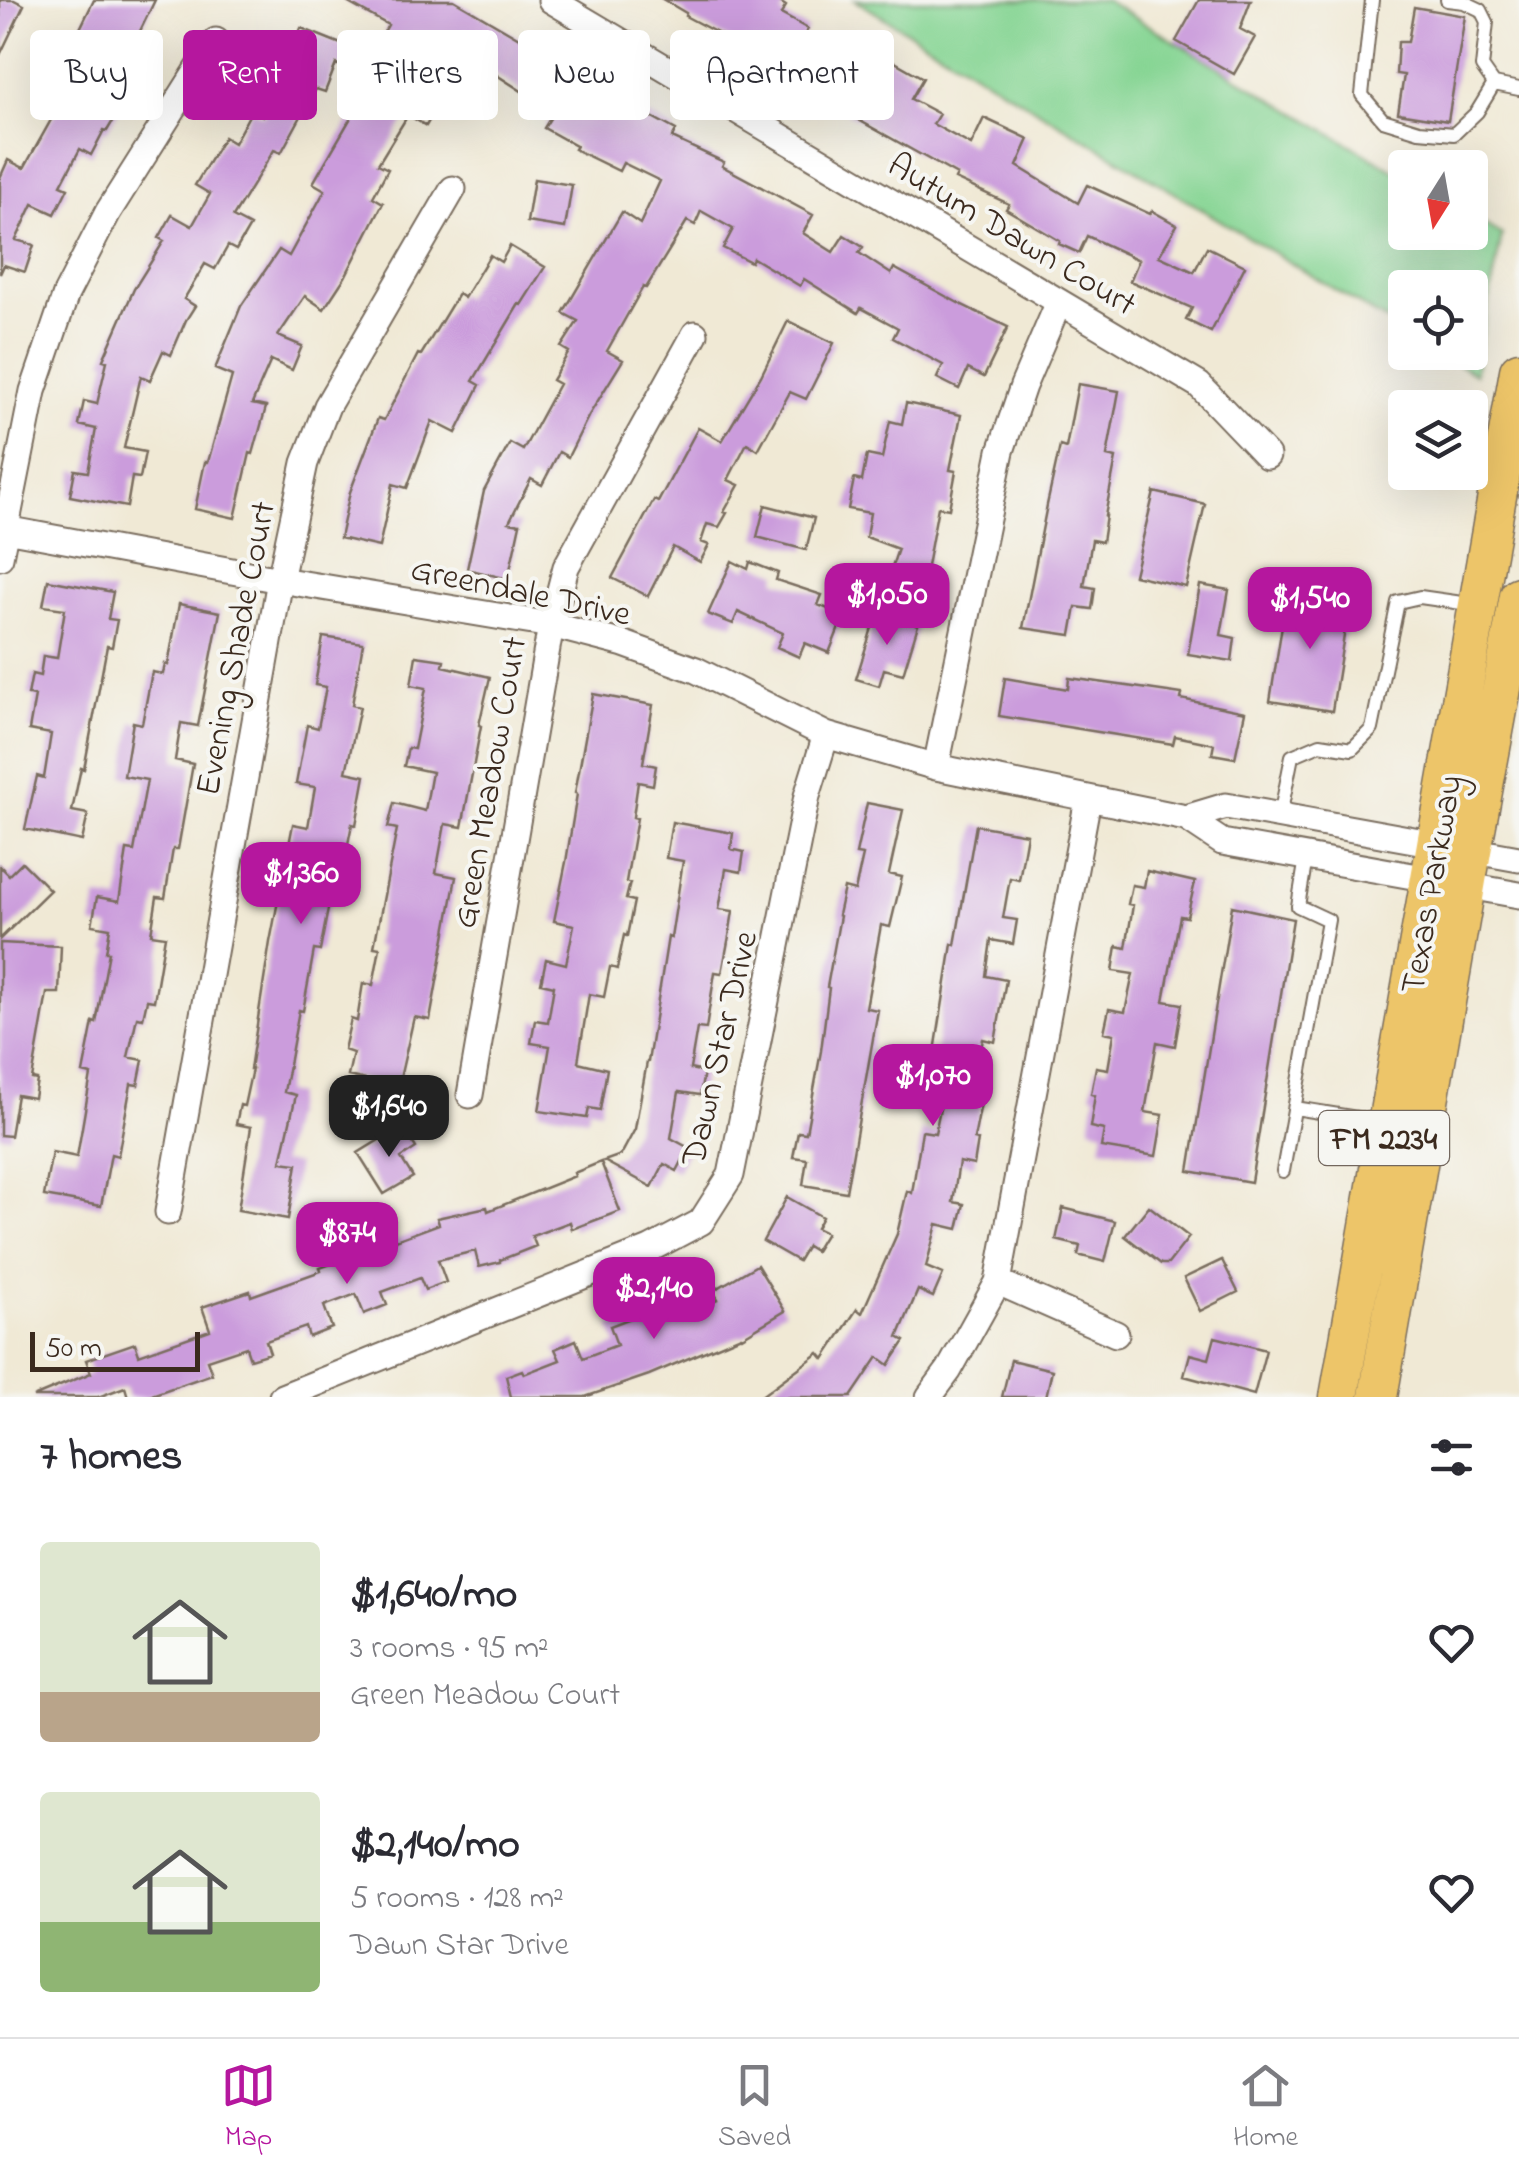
<!DOCTYPE html>
<html lang="en">
<head>
<meta charset="utf-8">
<style>
  body { margin:0; font-family:"Indie Flower",sans-serif; background:#f2f2f3; color:#2b2b33; height:100vh; display:flex; flex-direction:column; font-size:38px; white-space:nowrap }
  * { box-sizing:border-box; margin:0 }
  p { font-size:32px; color:#7c7c81 }
  .icon { flex:none; width:55px; height:55px; fill:none; stroke:currentColor; stroke-width:2; stroke-linecap:round; stroke-linejoin:round }
  .map { position:relative; height:1397px; overflow:hidden }
  .details { display:flex; flex-direction:column; background:#fff; flex:1 }
  .details>* { flex:none }
  .guide { position:absolute; left:30px; top:30px; width:1000px; height:90px; display:flex; gap:20px }
  .needle { width:65px; rotate:191deg }
  .controls { position:absolute; left:1388px; top:150px; display:grid; gap:20px }
  .controls a { display:grid; place-items:center; width:100px; height:100px; border-radius:10px; background:#fff; box-shadow:0 10px 40px #0002; font-size:50px }
  .scale { position:absolute; left:30px; bottom:25px; width:170px; box-sizing:border-box; padding-left:10px; border:5px solid #3b2a1e; border-top:0; font-size:28px; line-height:35px; white-space:nowrap; color:#3b2a1e; -webkit-text-stroke:8px #f6f6f2; paint-order:stroke }
  .price { position:absolute; translate:-50% -85px; padding:0 22px; border-radius:20px; background:#b5179e; color:#fff; font-size:32px; line-height:65px; filter:drop-shadow(0 2px 5px #0008) }
  .price::after { content:''; position:absolute; left:50%; top:60px; width:30px; height:22px; margin-left:-15px; background:inherit; clip-path:polygon(0 0,100% 0,50% 100%) }
  .price.active { background:#222; color:#fff }
  ul { padding:0; list-style:none }
  li { display:flex; align-items:center; gap:30px; height:250px; padding:0 40px }
  li span { display:grid; place-items:center; flex:none; width:280px; height:200px; border-radius:10px; color:#555 }
  li>.icon { margin-inline-start:auto }
  span .icon { width:120px; height:120px; fill:#fffc; stroke-width:1 }
  li b { font-size:42px }
  h2 { display:flex; justify-content:space-between; align-items:center; height:120px; padding:0 40px; font-size:42px }
  .chip { padding:0 35px; border-radius:10px; background:#fff; box-shadow:0 10px 40px #0002; font-size:35px; line-height:90px }
  .chip.active { background:#b5179e; color:#fff }
  .dock { display:flex; justify-content:space-around; align-items:center; height:140px; border-top:2px solid #e1e1e2; background:#fff; font-size:28px; color:#7c7c81 }
  .dock a { display:grid; justify-items:center; gap:5px }
  .dock .active { color:#b5179e }
  .map>svg:first-child { display:block }
  .green { fill:#87d594; stroke:#618059; stroke-width:2.5 }
  .building { fill:#cb9cdc }
  .lines { fill:none; stroke-linecap:round; stroke-linejoin:round }
  .lane-casing { stroke:#7a6d5e; stroke-width:16 }
  .street-casing { stroke:#7a6d5e; stroke-width:29 }
  .primary-casing { stroke:#7a6d5e; stroke-width:41 }
  .lane { stroke:#fff; stroke-width:12 }
  .street { stroke:#fff; stroke-width:25 }
  .primary { stroke:#edc569; stroke-width:38 }
  .labels { text-anchor:middle; stroke-width:8; stroke-linejoin:round; paint-order:stroke }
  .shield { fill:#f6f6f2; stroke:#73675e; stroke-width:2.5 }
  .shield-label { font-size:32px; font-weight:bold; fill:#3b2a1e }
  .street-label { font-size:35px; fill:#3b2a1e; stroke:#f6f6f2 }
</style>
</head>
<body>
<div class="map">
<svg width="1519" height="1397" viewBox="0 0 1519 1397">
  <rect width="100%" height="100%" fill="#f6f6f2"/>
  <filter id="ink" filterUnits="userSpaceOnUse"><feTurbulence type="fractalNoise" baseFrequency=".01" numOctaves="2"/><feDisplacementMap in="SourceGraphic" scale="20" xChannelSelector="R" yChannelSelector="G"/><feConvolveMatrix kernelMatrix="1 2 1 2 8 2 1 2 1" color-interpolation-filters="sRGB"/></filter>
  <filter id="wash" filterUnits="userSpaceOnUse"><feTurbulence type="fractalNoise" baseFrequency=".0048" numOctaves="4" result="noise"/><feDisplacementMap in="SourceGraphic" scale="40" xChannelSelector="R" yChannelSelector="G"/><feGaussianBlur stdDeviation="2.25" result="paint"/><feColorMatrix in="noise" values="0 0 0 0 0 0 0 0 0 0 0 0 0 0 0 0 0 1.4 0 .05"/><feComposite in="paint" operator="in"/></filter>
  <g filter="url(#wash)">
    <rect width="100%" height="100%" fill="#f0e9d5"/>
    <!-- green -->
    <path class="green" d="M 855,0 L 1105,0 L 1405,177 L 1405,232 L 1470,232 L 1470,216 L 1502,235 L 1475,374 L 1439,353 L 1470,352 L 1470,288 L 1405,288 L 1405,332 Z"/>
    <g id="blocks">
      <!-- building -->
      <path class="building" d="M 0,0 L 14,0 L 24,5 L 0,55 Z
        M 94,0 L 155,0 L 115,83 L 130,92 L 107,131 L 104,130 L 91,155 L 80,149 L 61,185 L 68,188 L 55,214 L 33,204 L 16,240 L 34,245 L 25,272 L 4,265 L 0,274 L 0,178 L 8,160 L 24,168 L 93,45 L 76,37 Z
        M 343,0 L 454,0 L 526,42 L 588,82 L 676,130 L 672,138 L 724,162 L 722,166 L 813,215 L 803,233 L 833,252 L 844,235 L 863,247 L 859,253 L 891,274 L 894,268 L 960,304 L 1008,327 L 984,377 L 968,369 L 959,389 L 937,378 L 943,365 L 893,338 L 898,328 L 861,308 L 858,313 L 804,279 L 800,286 L 753,258 L 751,262 L 723,248 L 733,229 L 701,211 L 695,225 L 687,221 L 646,288 L 643,287 L 607,351 L 623,360 L 589,415 L 568,457 L 559,452 L 542,485 L 531,479 L 509,522 L 520,524 L 508,579 L 467,569 L 484,491 L 510,443 L 523,450 L 559,384 L 552,380 L 569,352 L 561,347 L 578,321 L 563,313 L 622,212 L 640,224 L 660,181 L 623,163 L 619,171 L 574,149 L 576,146 L 544,128 L 554,112 L 492,72 L 483,85 L 434,55 L 415,93 L 437,107 L 426,126 L 408,115 L 378,164 L 388,169 L 373,197 L 383,203 L 345,277 L 324,309 L 305,296 L 278,336 L 302,346 L 292,370 L 271,360 L 252,404 L 266,407 L 253,454 L 250,453 L 235,518 L 195,509 L 205,462 L 208,462 L 232,376 L 215,369 L 241,306 L 279,250 L 289,256 L 325,190 L 313,183 L 378,71 L 397,83 L 414,47 L 384,32 L 388,25 Z
        M 664,0 L 777,0 L 786,6 L 781,14 L 808,29 L 802,39 L 868,73 L 879,53 L 923,78 L 911,99 L 939,114 L 933,124 L 971,145 L 984,118 L 1029,139 L 1017,166 L 1078,203 L 1087,185 L 1150,214 L 1152,211 L 1177,225 L 1159,256 L 1194,272 L 1207,247 L 1245,266 L 1211,332 L 1186,320 L 1192,308 L 1130,281 L 1139,260 L 1087,236 L 1079,253 L 1059,244 L 1060,241 L 1006,209 L 1009,204 L 955,179 L 957,175 L 846,113 L 847,111 L 790,82 L 792,78 L 737,46 L 738,44 L 685,16 L 686,13 Z
        M 1199,0 L 1251,0 L 1240,29 L 1255,37 L 1234,74 L 1176,41 Z
        M 1414,7 L 1465,16 L 1448,121 L 1398,113 L 1404,75 L 1396,74 L 1398,42 L 1408,42 Z
        M 301,28 L 356,50 L 348,69 L 336,64 L 325,92 L 316,89 L 281,153 L 274,150 L 233,217 L 250,226 L 236,250 L 228,246 L 215,269 L 205,264 L 184,299 L 195,306 L 186,320 L 171,355 L 163,351 L 150,380 L 141,376 L 124,448 L 145,452 L 140,478 L 132,477 L 127,507 L 70,496 L 75,470 L 88,472 L 96,429 L 79,425 L 84,401 L 97,404 L 107,361 L 103,360 L 134,289 L 164,241 L 159,238 L 172,215 L 192,226 L 210,194 L 195,185 L 224,137 L 234,143 L 252,110 L 263,116 L 285,77 L 282,75 Z
        M 534,179 L 572,185 L 565,228 L 527,222 Z
        M 510,246 L 545,267 L 521,305 L 519,304 L 473,381 L 480,385 L 456,433 L 432,421 L 407,488 L 393,484 L 379,547 L 340,538 L 350,492 L 378,418 L 384,420 L 418,354 L 421,355 L 458,294 L 464,298 L 490,255 L 501,262 Z
        M 788,321 L 834,343 L 806,399 L 790,392 L 758,450 L 747,443 L 728,480 L 739,485 L 724,512 L 727,513 L 719,527 L 707,524 L 701,542 L 709,545 L 700,562 L 673,547 L 648,596 L 612,578 L 654,500 L 658,502 L 698,428 L 722,441 L 761,376 Z
        M 1078,384 L 1119,391 L 1107,456 L 1116,458 L 1105,516 L 1106,516 L 1102,542 L 1092,540 L 1084,586 L 1095,588 L 1092,609 L 1076,607 L 1071,635 L 1023,628 L 1047,505 L 1060,446 L 1066,448 Z
        M 906,403 L 961,415 L 950,470 L 956,471 L 949,509 L 938,507 L 923,588 L 887,581 L 898,549 L 866,537 L 870,513 L 848,509 L 854,479 L 862,481 L 867,455 L 882,458 L 890,421 L 902,424 Z
        M 1154,492 L 1205,504 L 1186,587 L 1134,575 Z
        M 765,505 L 814,518 L 806,550 L 757,537 Z
        M 732,561 L 748,569 L 750,562 L 778,573 L 776,580 L 822,595 L 818,605 L 844,615 L 829,653 L 805,643 L 799,657 L 777,647 L 783,633 L 738,612 L 733,624 L 708,614 Z
        M 48,580 L 113,592 L 108,619 L 117,620 L 112,647 L 107,646 L 84,769 L 81,768 L 72,811 L 88,814 L 82,841 L 25,829 L 37,776 L 44,778 L 51,734 L 29,730 L 35,696 L 28,695 L 32,674 L 40,676 L 43,656 L 57,658 L 65,609 L 43,606 Z
        M 1200,585 L 1229,590 L 1221,635 L 1235,638 L 1232,661 L 1188,654 Z
        M 1287,594 L 1349,604 L 1332,711 L 1270,701 Z
        M 179,604 L 220,612 L 198,726 L 181,723 L 175,760 L 193,764 L 178,849 L 173,849 L 165,898 L 157,897 L 151,934 L 165,936 L 154,1001 L 147,1000 L 143,1018 L 137,1017 L 128,1057 L 143,1060 L 138,1085 L 131,1084 L 118,1156 L 111,1154 L 101,1206 L 44,1196 L 52,1152 L 77,1157 L 91,1075 L 83,1073 L 93,1022 L 96,1023 L 109,952 L 106,952 L 110,928 L 92,925 L 97,897 L 119,901 L 127,850 L 134,851 L 147,780 L 124,776 L 133,722 L 142,724 L 152,672 L 163,674 L 165,664 L 168,665 Z
        M 877,612 L 918,625 L 903,674 L 884,669 L 879,686 L 856,679 Z
        M 323,637 L 363,643 L 352,705 L 360,707 L 346,772 L 365,776 L 356,825 L 352,824 L 339,889 L 332,888 L 320,951 L 314,950 L 303,1011 L 299,1010 L 284,1092 L 296,1095 L 281,1162 L 297,1164 L 288,1219 L 238,1210 L 251,1127 L 236,1124 L 240,1105 L 244,1106 L 252,1069 L 250,1069 L 270,942 L 293,824 L 308,827 L 315,787 L 296,784 L 307,725 L 318,728 L 326,687 L 315,685 Z
        M 416,656 L 444,660 L 443,666 L 490,677 L 479,725 L 481,726 L 462,827 L 445,824 L 436,873 L 456,877 L 430,1020 L 414,1017 L 398,1087 L 348,1076 L 353,1053 L 344,1050 L 351,1019 L 357,1021 L 363,983 L 373,985 L 380,948 L 374,947 L 397,829 L 388,827 L 394,803 L 425,811 L 432,772 L 404,766 L 408,748 L 414,749 L 426,688 L 411,685 Z
        M 1005,678 L 1068,689 L 1069,678 L 1127,686 L 1182,694 L 1181,699 L 1245,712 L 1235,758 L 1212,754 L 1214,744 L 1175,736 L 1173,744 L 999,716 Z
        M 593,694 L 653,705 L 643,763 L 656,766 L 653,785 L 638,782 L 633,817 L 637,818 L 626,882 L 630,883 L 626,899 L 634,901 L 627,936 L 624,935 L 617,969 L 610,967 L 604,997 L 589,994 L 578,1062 L 607,1069 L 600,1110 L 589,1108 L 587,1118 L 539,1111 L 550,1046 L 531,1043 L 535,1020 L 548,1022 L 554,986 L 541,983 L 546,959 L 566,964 L 574,925 L 554,921 L 566,862 L 577,794 L 575,793 Z
        M 867,803 L 903,810 L 889,874 L 902,877 L 890,927 L 881,925 L 866,1008 L 878,1010 L 846,1192 L 803,1185 L 807,1159 L 793,1157 L 798,1132 L 806,1133 L 821,1051 L 829,988 L 827,987 L 840,916 L 838,915 L 844,888 L 855,891 L 863,855 L 856,854 Z
        M 672,822 L 733,833 L 731,849 L 744,852 L 741,872 L 726,869 L 719,909 L 733,911 L 729,936 L 722,973 L 715,972 L 706,1029 L 697,1028 L 690,1069 L 704,1072 L 700,1095 L 679,1092 L 671,1138 L 689,1148 L 677,1171 L 664,1164 L 652,1187 L 604,1161 L 621,1155 L 635,1129 L 647,1062 L 648,1062 L 668,937 L 671,938 L 683,861 L 666,858 Z
        M 976,825 L 1027,834 L 1019,880 L 1010,878 L 1003,918 L 1017,920 L 1013,944 L 991,940 L 986,976 L 1006,980 L 995,1042 L 983,1039 L 976,1076 L 986,1078 L 974,1139 L 978,1140 L 974,1165 L 959,1162 L 953,1202 L 964,1204 L 958,1229 L 937,1224 L 926,1267 L 943,1274 L 933,1297 L 918,1290 L 898,1337 L 905,1341 L 889,1365 L 878,1357 L 851,1397 L 760,1397 L 819,1353 L 824,1359 L 857,1309 L 862,1313 L 897,1234 L 907,1191 L 912,1193 L 922,1131 L 935,1133 L 950,1061 L 934,1058 L 952,944 L 955,945 Z
        M 22,862 L 50,890 L 0,939 L 0,866 L 9,875 Z
        M 1147,871 L 1195,882 L 1187,917 L 1180,916 L 1164,1001 L 1182,1004 L 1175,1046 L 1157,1042 L 1145,1112 L 1163,1115 L 1156,1156 L 1101,1147 L 1104,1130 L 1090,1127 L 1095,1095 L 1091,1094 L 1096,1067 L 1108,1069 L 1114,1034 L 1104,1032 L 1109,1009 L 1125,1012 L 1133,974 L 1113,971 L 1117,946 L 1126,948 L 1133,905 L 1128,904 L 1132,885 L 1144,887 Z
        M 1232,906 L 1293,919 L 1251,1182 L 1189,1171 Z
        M 0,943 L 61,946 L 59,993 L 47,993 L 32,1079 L 37,1080 L 34,1098 L 17,1095 L 10,1136 L 0,1135 Z
        M 402,1126 L 416,1148 L 401,1158 L 413,1177 L 384,1194 L 358,1153 Z
        M 601,1162 L 620,1211 L 572,1229 L 570,1222 L 532,1236 L 536,1246 L 500,1260 L 500,1262 L 479,1267 L 475,1251 L 438,1260 L 446,1282 L 425,1290 L 420,1278 L 382,1292 L 387,1305 L 364,1314 L 356,1294 L 324,1306 L 332,1328 L 309,1337 L 306,1327 L 266,1341 L 270,1353 L 250,1359 L 246,1347 L 207,1360 L 212,1374 L 146,1397 L 128,1397 L 125,1387 L 98,1397 L 33,1397 L 91,1373 L 86,1360 L 135,1343 L 139,1355 L 210,1330 L 202,1307 L 250,1291 L 251,1296 L 321,1271 L 320,1268 L 439,1224 L 437,1218 L 487,1207 L 488,1211 L 575,1176 L 574,1173 Z
        M 787,1197 L 822,1217 L 816,1228 L 826,1233 L 815,1251 L 807,1246 L 798,1261 L 763,1241 Z
        M 1149,1206 L 1189,1237 L 1168,1264 L 1161,1264 L 1125,1236 Z
        M 1063,1208 L 1115,1221 L 1105,1262 L 1078,1255 L 1080,1246 L 1056,1240 Z
        M 1222,1260 L 1238,1292 L 1200,1311 L 1184,1278 Z
        M 757,1265 L 785,1311 L 742,1337 L 741,1336 L 649,1375 L 585,1397 L 511,1397 L 506,1376 L 522,1370 L 524,1374 L 560,1360 L 555,1349 L 576,1340 L 583,1358 L 617,1345 L 610,1326 L 670,1303 L 676,1318 L 718,1299 L 713,1291 Z
        M 1215,1337 L 1266,1350 L 1254,1395 L 1184,1376 L 1190,1354 L 1209,1359 Z
        M 1011,1360 L 1052,1370 L 1046,1397 L 1002,1397 Z"/>
    </g>
  </g>
  <g filter="url(#ink)">
    <use href="#blocks" fill-opacity="0" stroke="#7a6d5e" stroke-width="2.5"/>
    <g class="lines">
      <!-- lane casing -->
      <g class="lane-casing">
        <path id="lane" d="M 1372,0 L 1362,95 L 1383,120 L 1419,131 L 1454,134 L 1477,112 L 1494,84
          M 1447,0 L 1464,2 L 1481,10 L 1487,22 L 1482,67 L 1494,84 L 1519,89
          M 1280,816 L 1292,756 L 1320,744 L 1352,749 L 1372,729 L 1398,602 L 1420,597 L 1476,605
          M 1295,1108 L 1382,1122
          M 1283,1171 L 1328,920 L 1298,906 L 1306,858"/>
      </g>
      <!-- street casing -->
      <g class="street-casing">
        <path id="street" d="M 551,0 L 1199,385 L 1267,456
          M 0,528 L 280,580 L 551,625 L 624,644 L 696,670 L 826,735 L 936,767 L 1186,818 L 1222,842 L 1519,895
          M 0,557 L 33,391 L 66,294 L 108,212 L 216,41
          M 936,767 L 1001,451 L 1023,386 L 1059,302
          M 1186,818 L 1226,806 L 1519,859
          M 470,1095 L 551,625 L 566,567 L 695,334
          M 168,1212 L 280,580 L 305,463 L 327,406 L 453,189
          M 998,1282 L 1116,1334
          M 282,1397 L 650,1249 L 701,1222 L 731,1175 L 807,796 L 826,735
          M 929,1397 L 949,1370 L 998,1282 L 1088,799"/>
      </g>
      <!-- primary casing -->
      <g class="primary-casing">
        <path id="primary" d="M 1339,1397 L 1519,371
          M 1378,1397 L 1472,851 L 1519,596"/>
      </g>
      <!-- lane -->
      <use href="#lane" class="lane"/>
      <!-- street -->
      <use href="#street" class="street"/>
      <!-- primary -->
      <use href="#primary" class="primary"/>
    </g>
  </g>
  <g class="labels">
    <!-- shield labels -->
    <rect class="shield" x="1319" y="1111" width="130" height="54" rx="8"/>
    <g class="shield-label">
      <text x="1384" y="1149">FM 2234</text>
    </g>
    <!-- street labels -->
    <g class="street-label">
      <text transform="translate(1013 233) rotate(31)" y="12">Autum Dawn Court</text>
      <text transform="translate(521 590) rotate(12)" y="12">Greendale Drive</text>
      <text transform="translate(234 648) rotate(-79)" y="12">Evening Shade Court</text>
      <text transform="translate(488 782) rotate(-80)" y="12">Green Meadow Court</text>
      <text transform="translate(1430 884) rotate(-80)" y="12">Texas Parkway</text>
      <text transform="translate(718 1048) rotate(-77)" y="12">Dawn Star Drive</text>
    </g>
  </g>
</svg>
<div class="controls">
<a><svg class="needle" viewBox="-14 -14 28 28"><path d="M0-13l5 13h-10z" fill="#e53935"/><path d="M0 13l5-13h-10z" fill="#7c7c81"/></svg></a>
<a><svg class="icon" aria-label="locate" viewBox="0 0 24 24"><circle cx="12" cy="12" r="6"/><path d="M12 2v4M12 18v4M2 12h4M18 12h4"/></svg></a>
<a><svg class="icon" aria-label="layers" viewBox="0 0 24 24"><path d="M12 4l9 5-9 5-9-5zM3 14l9 5 9-5"/></svg></a>
</div>
<div class="scale">50 m</div>
<b class="price" style="left:887px;top:648px">$1,050</b>
<b class="price" style="left:1310px;top:652px">$1,540</b>
<b class="price" style="left:301px;top:927px">$1,360</b>
<b class="price" style="left:933px;top:1129px">$1,070</b>
<b class="price active" style="left:389px;top:1160px">$1,640</b>
<b class="price" style="left:347px;top:1287px">$874</b>
<b class="price" style="left:654px;top:1342px">$2,140</b>
<div class="guide">
<a class="chip">Buy</a>
<a class="chip active">Rent</a>
<a class="chip">Filters</a>
<a class="chip">New</a>
<a class="chip">Apartment</a>
</div>
</div>
<section class="details">
<h2>7 homes<svg class="icon" aria-label="filters" viewBox="0 0 24 24"><path d="M4 7h16M4 17h16"/><circle cx="9" cy="7" r="2"/><circle cx="15" cy="17" r="2"/></svg></h2>
<ul>
<li><span style="background:linear-gradient(#dfe7d0 75%,#b9a48a 0)"><svg class="icon" aria-label="home" viewBox="0 0 24 24"><path d="M3 11l9-7 9 7M6 9v11h12V9"/></svg></span><div><b>$1,640/mo</b><p>3 rooms · 95 m²</p><p>Green Meadow Court</p></div><svg class="icon" aria-label="heart" viewBox="0 0 24 24"><path d="M12 20l-8-8c-3-5 5-10 8-4 3-6 11-1 8 4z"/></svg></li>
<li><span style="background:linear-gradient(#dfe7d0 65%,#8fb573 0)"><svg class="icon" aria-label="home" viewBox="0 0 24 24"><path d="M3 11l9-7 9 7M6 9v11h12V9"/></svg></span><div><b>$2,140/mo</b><p>5 rooms · 128 m²</p><p>Dawn Star Drive</p></div><svg class="icon" aria-label="heart" viewBox="0 0 24 24"><path d="M12 20l-8-8c-3-5 5-10 8-4 3-6 11-1 8 4z"/></svg></li>
</ul>
</section>
<nav class="dock">
<a class="active"><svg class="icon" aria-label="map" viewBox="0 0 24 24"><path d="M3 6l6-2 6 2 6-2v14l-6 2-6-2-6 2zM9 4v14M15 6v14"/></svg>Map</a>
<a><svg class="icon" aria-label="saved" viewBox="0 0 24 24"><path d="M7 4h10v16l-5-4-5 4z"/></svg>Saved</a>
<a><svg class="icon" aria-label="home" viewBox="0 0 24 24"><path d="M3 11l9-7 9 7M6 9v11h12V9"/></svg>Home</a>
</nav>
</body>
</html>
